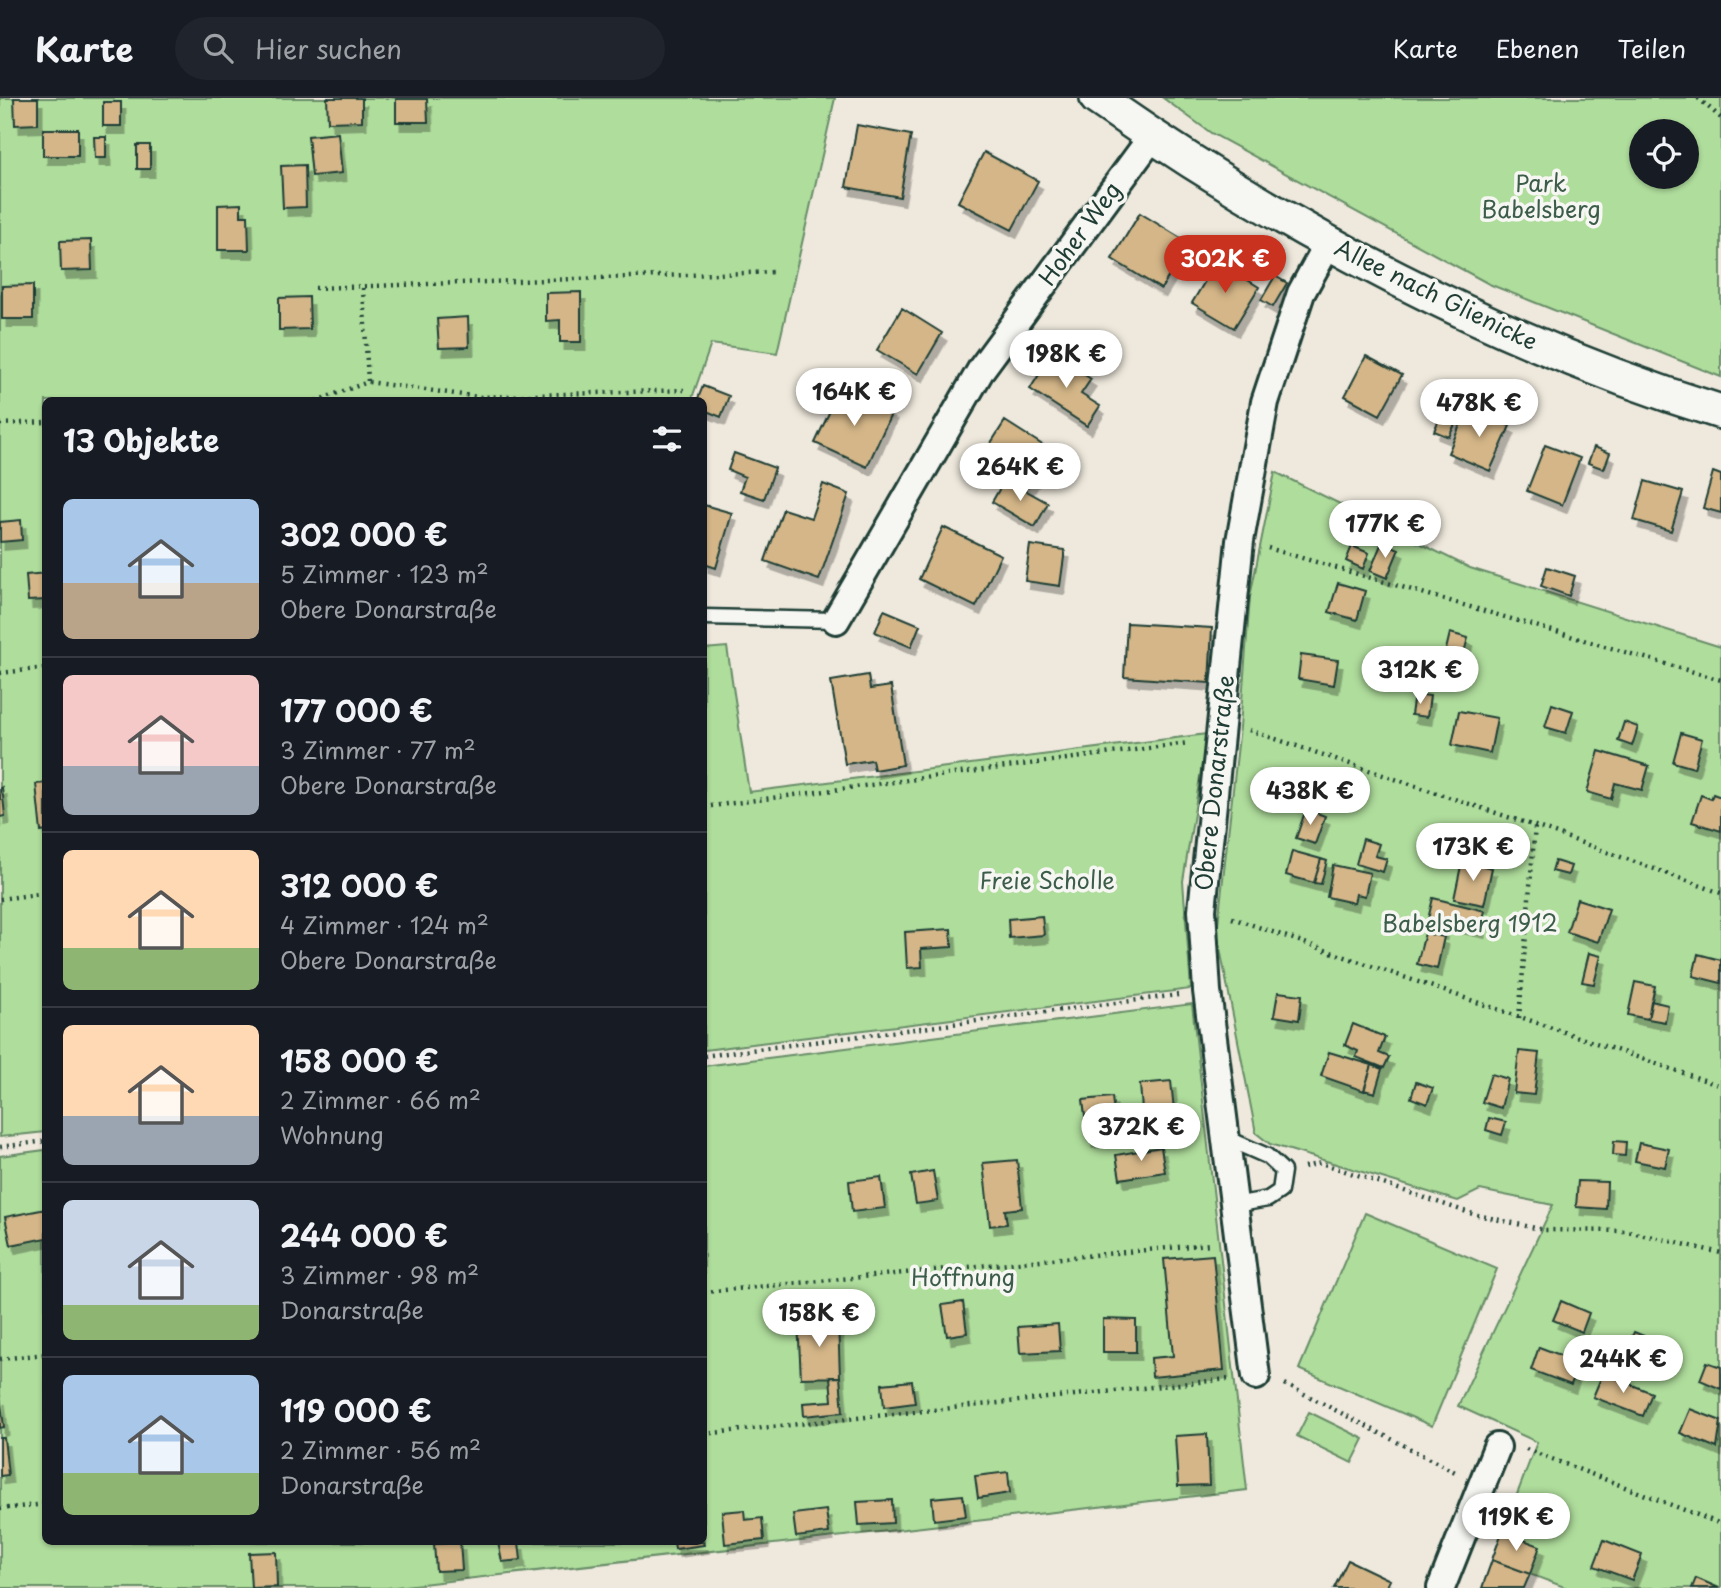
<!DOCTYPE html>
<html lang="de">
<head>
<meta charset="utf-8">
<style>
  body { margin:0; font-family:"Playpen Sans",sans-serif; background:#20242c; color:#f1f3f6; height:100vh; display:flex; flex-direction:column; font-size:26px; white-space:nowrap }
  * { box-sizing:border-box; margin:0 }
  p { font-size:23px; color:#9ea1a6 }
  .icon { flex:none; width:38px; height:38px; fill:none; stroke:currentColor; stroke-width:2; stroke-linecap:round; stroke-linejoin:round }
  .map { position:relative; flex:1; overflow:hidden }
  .panel { position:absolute; left:42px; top:299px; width:665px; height:1148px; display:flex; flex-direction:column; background:#171b24; border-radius:10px; box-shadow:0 2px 5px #0004 }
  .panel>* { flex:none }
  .buttons { position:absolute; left:1629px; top:21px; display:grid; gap:14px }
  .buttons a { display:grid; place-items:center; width:70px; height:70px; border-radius:50%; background:#171b24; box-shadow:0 2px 5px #0004; font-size:35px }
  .price { position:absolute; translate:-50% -60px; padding:0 16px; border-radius:24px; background:#fff; color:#222; font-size:23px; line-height:46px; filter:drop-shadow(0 2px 4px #0008) }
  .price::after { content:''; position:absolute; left:50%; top:42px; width:21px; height:16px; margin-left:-10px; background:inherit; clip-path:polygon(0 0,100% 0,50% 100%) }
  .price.active { background:#c8321e; color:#fff }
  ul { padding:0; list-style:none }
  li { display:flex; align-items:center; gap:21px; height:175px; padding:0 21px }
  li+li { border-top:2px solid #363941 }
  li span { display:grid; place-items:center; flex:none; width:196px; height:140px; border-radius:10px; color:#555 }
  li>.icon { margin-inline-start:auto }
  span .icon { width:84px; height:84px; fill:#fffc; stroke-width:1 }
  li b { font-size:30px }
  h2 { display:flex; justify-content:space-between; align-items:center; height:84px; padding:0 21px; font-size:30px }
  header { display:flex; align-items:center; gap:42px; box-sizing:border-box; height:98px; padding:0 35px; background:#171b24; border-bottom:2px solid #363941 }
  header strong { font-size:33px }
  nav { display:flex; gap:38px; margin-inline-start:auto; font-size:24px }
  .search { width:490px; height:63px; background:#20242c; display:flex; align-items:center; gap:18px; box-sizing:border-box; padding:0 24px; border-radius:38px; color:#9ea1a6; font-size:26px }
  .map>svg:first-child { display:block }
  .green { fill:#afdd9c; stroke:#678d68; stroke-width:2; fill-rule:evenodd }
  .building { fill:#d4b688; stroke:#1f3d34; stroke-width:2; filter:url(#shadow) }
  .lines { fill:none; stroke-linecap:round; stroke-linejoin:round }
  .service-casing { stroke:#1f3d34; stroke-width:19 }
  .minor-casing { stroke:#1f3d34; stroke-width:32 }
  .tertiary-casing { stroke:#1f3d34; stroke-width:38 }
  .path { stroke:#1f3d34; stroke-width:4.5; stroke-dasharray:2 5; stroke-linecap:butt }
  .service { stroke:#f6f6f2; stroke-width:14 }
  .minor { stroke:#f6f6f2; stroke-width:26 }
  .tertiary { stroke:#f6f6f2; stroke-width:33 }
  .labels { text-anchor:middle; stroke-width:7; stroke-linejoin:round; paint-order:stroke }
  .park-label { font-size:23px; fill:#3c5d49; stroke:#f6f6f2 }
  .street-label { font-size:23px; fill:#1f3d34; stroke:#f6f6f2 }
</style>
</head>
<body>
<header>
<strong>Karte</strong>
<div class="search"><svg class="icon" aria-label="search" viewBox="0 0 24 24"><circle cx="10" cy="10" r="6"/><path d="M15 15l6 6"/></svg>Hier suchen</div>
<nav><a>Karte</a><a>Ebenen</a><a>Teilen</a></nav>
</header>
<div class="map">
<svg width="1721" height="1490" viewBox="0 0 1721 1490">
  <defs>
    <filter id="shadow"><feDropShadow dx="4.5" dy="8" stdDeviation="0" flood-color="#0004"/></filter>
  </defs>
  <rect width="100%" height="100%" fill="#efe9dd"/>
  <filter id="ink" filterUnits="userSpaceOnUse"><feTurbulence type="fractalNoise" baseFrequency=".0143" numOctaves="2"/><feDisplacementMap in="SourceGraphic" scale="14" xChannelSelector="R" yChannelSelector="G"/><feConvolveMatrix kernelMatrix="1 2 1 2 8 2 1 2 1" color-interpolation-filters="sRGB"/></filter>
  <g filter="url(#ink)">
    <!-- green -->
    <path class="green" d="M 0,0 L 835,0 L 777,255 L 711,246 L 691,303 L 46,303 L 45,1034 L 0,1039 Z
      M 1163,0 L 1721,0 L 1721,279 L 1489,186 L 1211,35 ZM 1642,33 L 1687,33 L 1687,79 L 1642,79 Z
      M 1275,374 L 1470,470 L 1721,549 L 1721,1490 L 1567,1490 L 1492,1462 L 1537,1344 L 1458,1308 L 1553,1107 L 1480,1092 L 1458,1103 L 1270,1046 L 1256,1035 L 1217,835 L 1240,629 L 1250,499 Z
      M 727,549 L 749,694 L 1207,636 L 1183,783 L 1191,891 L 704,952 L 704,551 Z
      M 1192,906 L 1247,1392 L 387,1490 L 0,1490 L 0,1058 L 45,1052 L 46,1444 L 704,1444 L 704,968 Z
      M 1365,1115 L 1497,1171 L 1432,1328 L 1299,1271 Z
      M 1309,1314 L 1364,1341 L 1352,1365 L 1297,1338 Z"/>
    <!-- building -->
    <path class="building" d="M 14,0 L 38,0 L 38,26 L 15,27 Z
      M 327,0 L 362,0 L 362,23 L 328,24 Z
      M 396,1 L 427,1 L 428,24 L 396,24 Z
      M 103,4 L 121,4 L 121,28 L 103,28 Z
      M 857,27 L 911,37 L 900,99 L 846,89 Z
      M 43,31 L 78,31 L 78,58 L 43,58 Z
      M 338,35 L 342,75 L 312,78 L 308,38 Z
      M 94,39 L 106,39 L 106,60 L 95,60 Z
      M 137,47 L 150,47 L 150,71 L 137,71 Z
      M 984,54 L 1038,83 L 1012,132 L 958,104 Z
      M 305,67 L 306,109 L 283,110 L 281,68 Z
      M 241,106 L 241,118 L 248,118 L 249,152 L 218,152 L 218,107 Z
      M 1140,115 L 1189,145 L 1161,191 L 1112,161 Z
      M 91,142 L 92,172 L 61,173 L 60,143 Z
      M 1217,163 L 1259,189 L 1234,230 L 1192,205 Z
      M 1275,178 L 1287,185 L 1273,209 L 1261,202 Z
      M 33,187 L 33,221 L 2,221 L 2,188 Z
      M 581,194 L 581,244 L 560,244 L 560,222 L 546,223 L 546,195 Z
      M 309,199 L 310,231 L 279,232 L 279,200 Z
      M 902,210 L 942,235 L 918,276 L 877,252 Z
      M 468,219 L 469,249 L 439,250 L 437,221 Z
      M 1052,256 L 1091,281 L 1081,296 L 1100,308 L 1087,328 L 1030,291 Z
      M 1366,258 L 1402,277 L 1380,317 L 1345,298 Z
      M 703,288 L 729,298 L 721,319 L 704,312 L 704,303 L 697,303 Z
      M 840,291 L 892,314 L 867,369 L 815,345 Z
      M 1448,300 L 1464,307 L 1449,339 L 1434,333 Z
      M 1468,309 L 1510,328 L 1490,373 L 1448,355 Z
      M 1005,323 L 1052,353 L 1028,389 L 982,359 Z
      M 1545,347 L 1580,360 L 1562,407 L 1527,393 Z
      M 1594,349 L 1610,355 L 1604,371 L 1588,365 Z
      M 734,355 L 775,370 L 764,401 L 740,393 L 745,379 L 728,372 Z
      M 1713,374 L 1721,377 L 1721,415 L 1703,410 Z
      M 1005,381 L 1048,405 L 1035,429 L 992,404 Z
      M 1645,383 L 1683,394 L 1671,433 L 1634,422 Z
      M 823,386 L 849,396 L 819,482 L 765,463 L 783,411 L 811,420 Z
      M 704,407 L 732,415 L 716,470 L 704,466 Z
      M 21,422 L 22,442 L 0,444 L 0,424 Z
      M 943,429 L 1001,457 L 976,509 L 919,481 Z
      M 1382,444 L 1399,451 L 1387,480 L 1370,473 Z
      M 1030,447 L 1065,452 L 1060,488 L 1025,483 Z
      M 1352,448 L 1369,455 L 1363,471 L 1346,463 Z
      M 1547,469 L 1575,478 L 1569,498 L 1541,488 Z
      M 46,475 L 46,502 L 28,503 L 26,477 Z
      M 1338,485 L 1365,493 L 1357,522 L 1329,514 Z
      M 884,512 L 920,527 L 911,549 L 875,534 Z
      M 1127,525 L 1212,530 L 1209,585 L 1124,579 Z
      M 1450,535 L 1468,540 L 1460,569 L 1443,564 Z
      M 1301,557 L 1338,562 L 1334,587 L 1298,581 Z
      M 868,577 L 870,591 L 891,588 L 903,667 L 874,672 L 872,662 L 845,666 L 831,583 Z
      M 1414,596 L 1430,598 L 1427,619 L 1411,617 Z
      M 1552,606 L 1573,613 L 1566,635 L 1545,629 Z
      M 1459,613 L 1497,620 L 1490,655 L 1452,647 Z
      M 1624,624 L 1638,629 L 1632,648 L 1618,643 Z
      M 1681,635 L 1702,641 L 1694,670 L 1673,664 Z
      M 1599,653 L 1649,668 L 1642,692 L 1615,685 L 1611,701 L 1587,694 Z
      M 46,685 L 46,733 L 41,734 L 36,686 Z
      M 2,689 L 5,718 L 0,719 L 0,690 Z
      M 1713,696 L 1721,699 L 1721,733 L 1692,724 L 1701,697 L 1711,701 Z
      M 1306,711 L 1325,718 L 1315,746 L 1296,740 Z
      M 1363,741 L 1379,746 L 1375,758 L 1387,761 L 1383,774 L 1356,766 Z
      M 1292,753 L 1321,761 L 1314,785 L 1286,777 Z
      M 1321,761 L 1327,763 L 1321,786 L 1314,785 Z
      M 1462,763 L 1492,770 L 1484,807 L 1454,801 Z
      M 1555,763 L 1571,768 L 1568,777 L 1552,773 Z
      M 1333,767 L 1370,775 L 1365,798 L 1356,796 L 1354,805 L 1327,799 Z
      M 1433,800 L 1485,813 L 1480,832 L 1444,824 L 1442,834 L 1426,830 Z
      M 1577,801 L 1609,811 L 1598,844 L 1567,834 Z
      M 1042,818 L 1044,837 L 1009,840 L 1008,821 Z
      M 951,831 L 952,849 L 921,851 L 922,869 L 907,870 L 905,834 Z
      M 1425,835 L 1444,839 L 1437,871 L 1417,866 Z
      M 1589,855 L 1601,858 L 1594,886 L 1582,884 Z
      M 1698,856 L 1721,862 L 1721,885 L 1693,878 Z
      M 1635,884 L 1655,888 L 1648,921 L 1628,917 Z
      M 1278,894 L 1302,897 L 1299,922 L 1274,918 Z
      M 1651,903 L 1668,907 L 1665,924 L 1648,921 Z
      M 1353,926 L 1385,939 L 1379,955 L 1389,959 L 1384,970 L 1356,959 L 1358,953 L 1345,947 Z
      M 1519,953 L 1539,955 L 1534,997 L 1514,995 Z
      M 1329,954 L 1372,967 L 1364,993 L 1321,978 Z
      M 1372,967 L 1382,971 L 1375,995 L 1364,992 Z
      M 1491,976 L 1508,981 L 1501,1010 L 1482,1004 Z
      M 1171,983 L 1175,1022 L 1143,1025 L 1140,986 Z
      M 1416,984 L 1433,990 L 1427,1006 L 1411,1000 Z
      M 1112,999 L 1117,1039 L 1088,1042 L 1083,1002 Z
      M 1489,1020 L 1506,1024 L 1502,1037 L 1486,1032 Z
      M 1614,1043 L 1626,1044 L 1625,1058 L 1613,1057 Z
      M 1639,1045 L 1669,1051 L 1665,1069 L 1635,1063 Z
      M 1161,1049 L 1165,1074 L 1120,1081 L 1116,1057 Z
      M 1017,1062 L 1022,1110 L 1005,1112 L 1007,1126 L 990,1128 L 983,1065 Z
      M 933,1073 L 938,1103 L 916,1106 L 911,1077 Z
      M 881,1079 L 885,1110 L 852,1114 L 849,1083 Z
      M 1578,1083 L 1607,1084 L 1606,1111 L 1576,1109 Z
      M 46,1111 L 46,1140 L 11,1147 L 5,1119 Z
      M 1213,1157 L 1224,1272 L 1152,1279 L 1151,1260 L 1173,1258 L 1164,1161 Z
      M 1561,1203 L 1589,1215 L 1582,1234 L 1553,1222 Z
      M 963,1204 L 967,1235 L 947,1238 L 942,1207 Z
      M 1103,1221 L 1136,1222 L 1136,1254 L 1103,1254 Z
      M 838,1222 L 840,1279 L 801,1280 L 798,1224 Z
      M 1058,1226 L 1060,1253 L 1020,1255 L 1018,1229 Z
      M 1634,1234 L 1661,1245 L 1654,1264 L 1626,1252 Z
      M 1539,1249 L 1579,1264 L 1571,1287 L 1531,1272 Z
      M 1707,1264 L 1721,1269 L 1721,1291 L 1700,1282 Z
      M 1603,1275 L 1652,1295 L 1643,1318 L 1593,1299 Z
      M 830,1279 L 840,1279 L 843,1314 L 804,1318 L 803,1305 L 832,1303 Z
      M 912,1283 L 915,1305 L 884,1309 L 882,1286 Z
      M 0,1298 L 4,1329 L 0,1330 Z
      M 1690,1311 L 1721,1323 L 1717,1350 L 1680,1335 Z
      M 1207,1336 L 1209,1387 L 1178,1388 L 1175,1338 Z
      M 0,1340 L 4,1340 L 8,1377 L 0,1378 Z
      M 1008,1374 L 1010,1395 L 978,1400 L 975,1378 Z
      M 963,1397 L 966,1418 L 934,1422 L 932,1400 Z
      M 892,1402 L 893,1425 L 859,1427 L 857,1404 Z
      M 744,1412 L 745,1422 L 762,1420 L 764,1442 L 725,1446 L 722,1414 Z
      M 826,1412 L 829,1435 L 796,1439 L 793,1416 Z
      M 1502,1434 L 1540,1448 L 1530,1476 L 1492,1462 Z
      M 1604,1442 L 1642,1457 L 1632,1482 L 1594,1468 Z
      M 460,1444 L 462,1472 L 436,1473 L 434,1446 Z
      M 498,1444 L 519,1444 L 521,1462 L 502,1464 Z
      M 674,1444 L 703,1444 L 704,1447 L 675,1451 Z
      M 276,1454 L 277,1489 L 251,1490 L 249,1455 Z
      M 1348,1462 L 1390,1482 L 1386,1490 L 1334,1490 Z
      M 1492,1462 L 1530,1476 L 1524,1490 L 1482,1490 Z
      M 1696,1480 L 1719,1490 L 1692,1490 Z"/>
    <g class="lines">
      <!-- service casing -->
      <g class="service-casing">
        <path id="service" d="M 704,519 L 836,522
          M 1226,1040 L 1267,1058 L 1283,1073 L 1280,1093 L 1268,1101 L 1234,1107"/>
      </g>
      <!-- minor casing -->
      <g class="minor-casing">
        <path id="minor" d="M 836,522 L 982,270 L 1152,39
          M 1256,1278 L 1207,893 L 1202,812 L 1240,443 L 1265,304 L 1301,195 L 1328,146
          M 1441,1490 L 1497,1349"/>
      </g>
      <!-- tertiary casing -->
      <g class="tertiary-casing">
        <path id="tertiary" d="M 1097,0 C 1285,132 1502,246 1721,314"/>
      </g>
      <!-- path -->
      <path class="path" d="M 1698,0 L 1721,20
        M 315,190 L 775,174
        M 363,190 L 368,284
        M 316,303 L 368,284 L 478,299 L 684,292
        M 0,326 L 46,324
        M 1268,450 L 1721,582
        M 0,575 L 46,570
        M 1249,632 L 1535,728 L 1721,795
        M 704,709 L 1188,645
        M 0,801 L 46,795
        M 1232,820 L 1721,988
        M 1519,920 L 1535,728
        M 704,958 L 1178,897
        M 0,1049 L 46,1043
        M 1304,1069 L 1321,1065 L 1473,1116 L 1544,1132 L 1627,1133 L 1721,1155
        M 704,1194 L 1210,1146
        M 0,1261 L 46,1256
        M 1285,1286 L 1457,1375
        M 704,1336 L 1228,1281
        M 1526,1351 L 1721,1426
        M 0,1411 L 46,1406"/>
      <!-- service -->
      <use href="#service" class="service"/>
      <!-- minor -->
      <use href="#minor" class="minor"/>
      <!-- tertiary -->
      <use href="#tertiary" class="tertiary"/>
    </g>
  </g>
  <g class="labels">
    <!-- park labels -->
    <g class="park-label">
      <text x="1541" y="94">Park<tspan x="1541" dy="26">Babelsberg</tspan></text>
      <text x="1047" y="791">Freie Scholle</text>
      <text x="1470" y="834">Babelsberg 1912</text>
      <text x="963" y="1188">Hoffnung</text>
    </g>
    <!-- street labels -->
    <g class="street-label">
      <text transform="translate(1080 136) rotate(-54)" y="8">Hoher Weg</text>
      <text transform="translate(1436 197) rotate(26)" y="8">Allee nach Glienicke</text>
      <text transform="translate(1215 685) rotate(-84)" y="8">Obere Donarstraße</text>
    </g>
  </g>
</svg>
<div class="buttons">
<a><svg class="icon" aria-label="locate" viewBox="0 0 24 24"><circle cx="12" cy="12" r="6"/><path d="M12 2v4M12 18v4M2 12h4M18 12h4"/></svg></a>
</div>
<b class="price active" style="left:1225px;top:197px">302K €</b>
<b class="price" style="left:1066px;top:292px">198K €</b>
<b class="price" style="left:854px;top:330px">164K €</b>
<b class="price" style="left:1479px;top:341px">478K €</b>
<b class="price" style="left:1020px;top:405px">264K €</b>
<b class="price" style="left:1385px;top:462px">177K €</b>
<b class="price" style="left:1420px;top:608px">312K €</b>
<b class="price" style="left:1310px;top:729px">438K €</b>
<b class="price" style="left:1473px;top:785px">173K €</b>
<b class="price" style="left:1141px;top:1065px">372K €</b>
<b class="price" style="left:819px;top:1251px">158K €</b>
<b class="price" style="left:1623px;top:1297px">244K €</b>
<b class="price" style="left:1516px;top:1455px">119K €</b>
<section class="panel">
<h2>13 Objekte<svg class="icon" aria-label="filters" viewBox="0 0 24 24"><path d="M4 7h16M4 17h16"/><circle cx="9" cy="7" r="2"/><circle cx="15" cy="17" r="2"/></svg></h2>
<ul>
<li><span style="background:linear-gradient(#a9c7e8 60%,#b9a48a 0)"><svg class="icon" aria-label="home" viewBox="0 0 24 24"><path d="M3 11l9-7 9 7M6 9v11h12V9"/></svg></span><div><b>302 000 €</b><p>5 Zimmer · 123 m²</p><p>Obere Donarstraße</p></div></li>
<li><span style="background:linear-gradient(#f6c9c9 65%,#9aa5b1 0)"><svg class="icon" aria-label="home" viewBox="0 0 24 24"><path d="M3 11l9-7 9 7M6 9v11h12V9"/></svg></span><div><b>177 000 €</b><p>3 Zimmer · 77 m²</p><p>Obere Donarstraße</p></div></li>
<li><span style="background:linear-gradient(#ffd9b3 70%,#8fb573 0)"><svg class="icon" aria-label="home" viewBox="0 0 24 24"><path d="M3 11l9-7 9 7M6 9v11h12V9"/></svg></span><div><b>312 000 €</b><p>4 Zimmer · 124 m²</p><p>Obere Donarstraße</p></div></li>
<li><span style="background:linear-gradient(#ffd9b3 65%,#9aa5b1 0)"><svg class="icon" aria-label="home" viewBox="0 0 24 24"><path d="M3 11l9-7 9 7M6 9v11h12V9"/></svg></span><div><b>158 000 €</b><p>2 Zimmer · 66 m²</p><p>Wohnung</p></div></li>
<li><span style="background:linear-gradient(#c9d6e8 75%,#8fb573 0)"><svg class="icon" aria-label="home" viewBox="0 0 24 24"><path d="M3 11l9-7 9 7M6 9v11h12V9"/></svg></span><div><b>244 000 €</b><p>3 Zimmer · 98 m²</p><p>Donarstraße</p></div></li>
<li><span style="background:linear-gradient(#a9c7e8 70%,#8fb573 0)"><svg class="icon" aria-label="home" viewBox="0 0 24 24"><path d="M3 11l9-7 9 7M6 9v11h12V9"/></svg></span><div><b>119 000 €</b><p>2 Zimmer · 56 m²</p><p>Donarstraße</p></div></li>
</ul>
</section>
</div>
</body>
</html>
